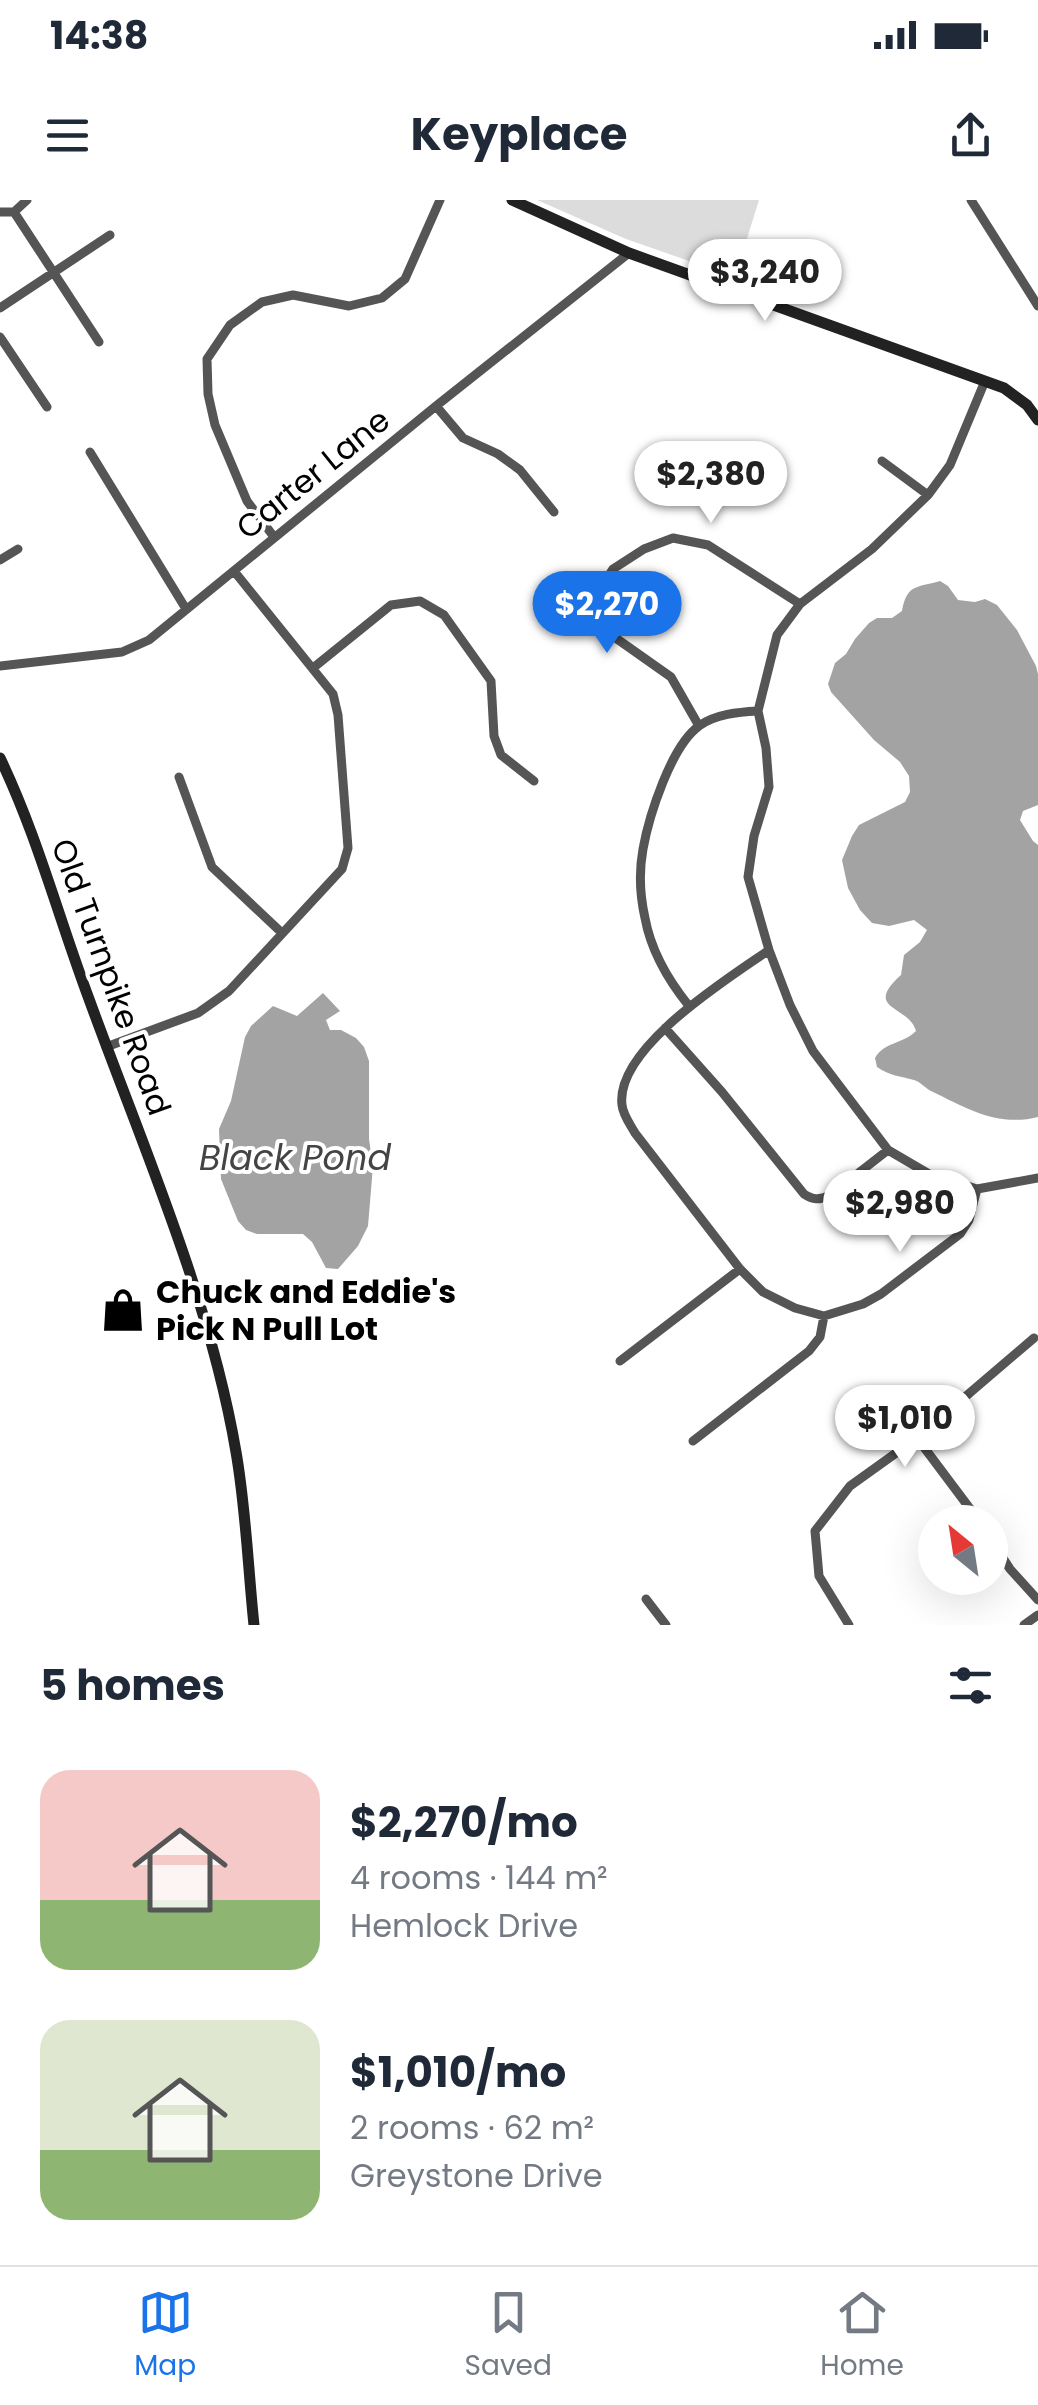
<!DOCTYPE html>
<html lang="en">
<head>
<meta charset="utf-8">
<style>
  body { margin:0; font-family:Poppins,sans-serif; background:#f2f2f3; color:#1f2937; height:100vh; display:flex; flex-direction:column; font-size:38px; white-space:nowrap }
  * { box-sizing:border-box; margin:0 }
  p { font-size:32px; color:#747a83 }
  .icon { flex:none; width:55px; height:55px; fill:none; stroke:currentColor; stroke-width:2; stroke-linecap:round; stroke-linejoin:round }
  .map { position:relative; height:1425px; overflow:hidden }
  .panel { display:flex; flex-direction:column; background:#fff; flex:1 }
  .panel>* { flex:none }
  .needle { width:65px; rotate:330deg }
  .buttons { position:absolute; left:918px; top:1305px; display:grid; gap:20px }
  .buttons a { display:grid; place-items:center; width:90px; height:90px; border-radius:50%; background:#fff; box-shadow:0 10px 40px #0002; font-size:50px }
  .price { position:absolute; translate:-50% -85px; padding:0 22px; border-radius:35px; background:#fff; color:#222; font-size:32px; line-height:65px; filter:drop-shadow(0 2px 5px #0008) }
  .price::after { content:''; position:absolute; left:50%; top:60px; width:30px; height:22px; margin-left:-15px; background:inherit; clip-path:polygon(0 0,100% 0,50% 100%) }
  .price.active { background:#1a73e8; color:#fff }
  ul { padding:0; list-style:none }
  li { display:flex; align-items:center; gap:30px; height:250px; padding:0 40px }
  li span { display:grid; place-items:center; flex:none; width:280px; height:200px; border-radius:30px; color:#555 }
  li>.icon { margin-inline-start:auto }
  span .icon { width:120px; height:120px; fill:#fffc; stroke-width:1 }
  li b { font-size:42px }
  h2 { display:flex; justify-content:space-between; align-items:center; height:120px; padding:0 40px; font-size:42px }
  .status { display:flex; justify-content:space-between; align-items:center; height:70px; padding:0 50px; background:#fff; direction:ltr }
  .status svg { height:28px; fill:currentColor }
  header { display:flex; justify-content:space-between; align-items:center; height:130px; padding:0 40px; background:#fff; font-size:45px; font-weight:700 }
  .dock { display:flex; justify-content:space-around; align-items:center; height:140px; border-top:2px solid #e0e1e3; background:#fff; font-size:28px; color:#747a83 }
  .dock a { display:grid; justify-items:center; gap:5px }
  .dock .active { color:#1a73e8 }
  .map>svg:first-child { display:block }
  .green { fill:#dcdcdc }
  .water { fill:#a3a3a3 }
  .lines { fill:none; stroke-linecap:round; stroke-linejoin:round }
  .street { stroke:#555; stroke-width:9 }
  .secondary { stroke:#222; stroke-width:11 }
  .labels { text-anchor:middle; stroke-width:8; stroke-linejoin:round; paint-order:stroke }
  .street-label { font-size:32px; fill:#000; stroke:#fff }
  .poi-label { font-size:32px; font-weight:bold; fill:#000; stroke:#fff; text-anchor:start }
  .water-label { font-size:35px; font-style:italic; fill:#444; stroke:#fff }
</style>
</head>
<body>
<div class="status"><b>14:38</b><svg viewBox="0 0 49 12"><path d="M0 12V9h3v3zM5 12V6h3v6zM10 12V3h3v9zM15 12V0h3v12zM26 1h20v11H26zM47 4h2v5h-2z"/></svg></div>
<header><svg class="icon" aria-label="menu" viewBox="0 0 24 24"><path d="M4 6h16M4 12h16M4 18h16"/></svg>Keyplace<svg class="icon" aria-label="share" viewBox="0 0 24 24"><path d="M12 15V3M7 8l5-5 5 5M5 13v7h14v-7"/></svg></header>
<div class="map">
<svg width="1038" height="1425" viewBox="0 0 1038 1425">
  <rect width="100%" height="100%" fill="#fff"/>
  <!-- green -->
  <path class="green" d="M 537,0 L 759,0 L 735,77 L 626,39 Z"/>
  <!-- water -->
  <path class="water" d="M 940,381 L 948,386 L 958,400 L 975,402 L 985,399 L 997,405 L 1017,430 L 1036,466 L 1038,474 L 1038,605 L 1023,611 L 1020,620 L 1033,641 L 1038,645 L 1038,917 C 998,927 968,909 933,892 C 926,889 921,882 914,880 C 900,876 890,876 877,867 L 875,858 C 884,842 903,844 916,831 C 909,805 862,810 901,775 L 904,755 L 920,742 L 927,730 L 914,720 L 889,726 L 872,723 L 860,710 L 848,688 L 842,660 L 852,636 L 859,625 L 905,602 L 910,592 L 909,576 L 900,562 L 874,540 L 831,492 L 828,484 L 835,463 L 846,454 L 855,439 L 869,423 L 877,418 L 892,418 L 902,411 C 907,384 916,388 940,381 Z
    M 323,793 L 340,811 L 326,820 L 330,830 L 341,830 L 356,838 L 364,847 L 369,861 L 369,939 L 373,966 L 368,1026 L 358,1046 L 338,1069 L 326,1068 L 312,1042 L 303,1034 L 257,1034 L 246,1030 L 238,1021 L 221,979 L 219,929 L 231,901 L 245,837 L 251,826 L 273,806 L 297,816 Z"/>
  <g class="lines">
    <!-- street -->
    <path class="street" d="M 971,0 L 1038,106
      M 0,12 L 14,12 L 27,0
      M 14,12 L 99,142
      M 0,108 L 110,35
      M 0,137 L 47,207
      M 985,181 L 950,265 L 928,295 L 872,349 L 800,404 L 777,435 L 758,511 L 766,548 L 769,587 L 754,636 L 748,677 L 769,750 L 790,805 L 813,851 L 888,950 L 929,974 L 977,989 L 1038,978
      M 436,206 L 463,238 L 498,254 L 520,270 L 554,312
      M 90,252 L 186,409
      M 882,261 L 928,295
      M 274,337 L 247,301 L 215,225 L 208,194 L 207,159 L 230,125 L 262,102 L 293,95 L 349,106 L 382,98 L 405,79 L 440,0
      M 0,360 L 18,349
      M 0,466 L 122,452 L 149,440 L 436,206 L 629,53
      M 313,468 L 391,405 L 420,401 L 444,415 L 491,481 L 494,536 L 501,555 L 534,581
      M 699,526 L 671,477 L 610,434 L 598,413 L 600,389 L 613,369 L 644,349 L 673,338 L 708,345 L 800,404
      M 179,577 L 212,667 L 282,733
      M 769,750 C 729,778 615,848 622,905 C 623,915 630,924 635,933 L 740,1069 L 763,1092 L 795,1108 L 824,1116 L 863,1104 L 881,1094 L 960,1034 L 969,1020 L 977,989
      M 689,806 C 668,780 651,751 645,718 C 640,696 639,671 643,649 C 649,616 671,546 699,526 C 715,514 739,512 758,511
      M 665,828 L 722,892 L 804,994 C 813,1000 819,1000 829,996 L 888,950
      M 106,847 L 198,813 L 229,791 L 342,669 L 348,648 L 338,515 L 333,494 L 234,371
      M 620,1161 L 740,1069
      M 917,1238 L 980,1322
      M 693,1241 L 809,1151 L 820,1137 L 824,1116
      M 990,1338 L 1010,1369 L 1038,1400
      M 646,1399 L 666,1425
      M 849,1425 L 819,1376 L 815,1331 L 850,1286 L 917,1238 L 1034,1138
      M 1024,1425 L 1038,1415"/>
    <!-- secondary -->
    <path class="secondary" d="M 512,0 L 629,53 L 1004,188 L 1027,205 L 1038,220
      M 0,558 C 37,635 59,719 89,799 C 142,945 210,1098 236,1252 C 246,1309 248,1368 254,1425"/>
  </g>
  <!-- icons -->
  <defs>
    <g id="shop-bare" transform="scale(3.45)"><path d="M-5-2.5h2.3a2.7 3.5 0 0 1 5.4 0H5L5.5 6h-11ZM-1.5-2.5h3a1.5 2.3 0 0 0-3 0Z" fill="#000" stroke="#fff" stroke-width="2.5" paint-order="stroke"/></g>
  </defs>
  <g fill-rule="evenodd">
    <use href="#shop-bare" x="123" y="1110"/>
  </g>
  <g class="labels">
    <!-- street labels -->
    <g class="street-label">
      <text transform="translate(313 274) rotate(-39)" y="11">Carter Lane</text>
      <text transform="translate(111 777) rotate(70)" y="11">Old Turnpike Road</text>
    </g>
    <!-- poi labels -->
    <g class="poi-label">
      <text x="156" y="1103">Chuck and Eddie's<tspan x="156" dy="37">Pick N Pull Lot</tspan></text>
    </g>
    <!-- water labels -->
    <g class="water-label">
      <text x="295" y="970">Black Pond</text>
    </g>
  </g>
</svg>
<div class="buttons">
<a><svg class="needle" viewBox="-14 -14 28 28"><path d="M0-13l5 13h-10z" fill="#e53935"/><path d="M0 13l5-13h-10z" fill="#747a83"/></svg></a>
</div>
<b class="price" style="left:765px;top:124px">$3,240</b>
<b class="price" style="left:711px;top:326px">$2,380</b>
<b class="price active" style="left:607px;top:456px">$2,270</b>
<b class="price" style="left:900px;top:1055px">$2,980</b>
<b class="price" style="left:905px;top:1270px">$1,010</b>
</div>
<section class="panel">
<h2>5 homes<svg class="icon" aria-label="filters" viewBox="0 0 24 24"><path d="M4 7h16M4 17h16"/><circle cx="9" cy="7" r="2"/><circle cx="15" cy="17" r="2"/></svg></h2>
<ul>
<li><span style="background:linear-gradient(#f6c9c9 65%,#8fb573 0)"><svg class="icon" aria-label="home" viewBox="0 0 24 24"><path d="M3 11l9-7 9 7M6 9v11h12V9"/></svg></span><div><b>$2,270/mo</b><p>4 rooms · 144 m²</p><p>Hemlock Drive</p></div></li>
<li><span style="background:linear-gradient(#dfe7d0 65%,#8fb573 0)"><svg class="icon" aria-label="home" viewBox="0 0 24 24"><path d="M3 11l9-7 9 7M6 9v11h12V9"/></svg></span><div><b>$1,010/mo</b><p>2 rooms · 62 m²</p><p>Greystone Drive</p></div></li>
</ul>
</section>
<nav class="dock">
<a class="active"><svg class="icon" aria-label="map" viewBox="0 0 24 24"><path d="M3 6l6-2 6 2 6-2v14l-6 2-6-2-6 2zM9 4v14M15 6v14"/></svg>Map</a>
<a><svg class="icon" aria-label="saved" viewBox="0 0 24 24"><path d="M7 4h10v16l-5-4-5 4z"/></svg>Saved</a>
<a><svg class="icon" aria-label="home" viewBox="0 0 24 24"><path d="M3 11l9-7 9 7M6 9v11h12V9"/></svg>Home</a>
</nav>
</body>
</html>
